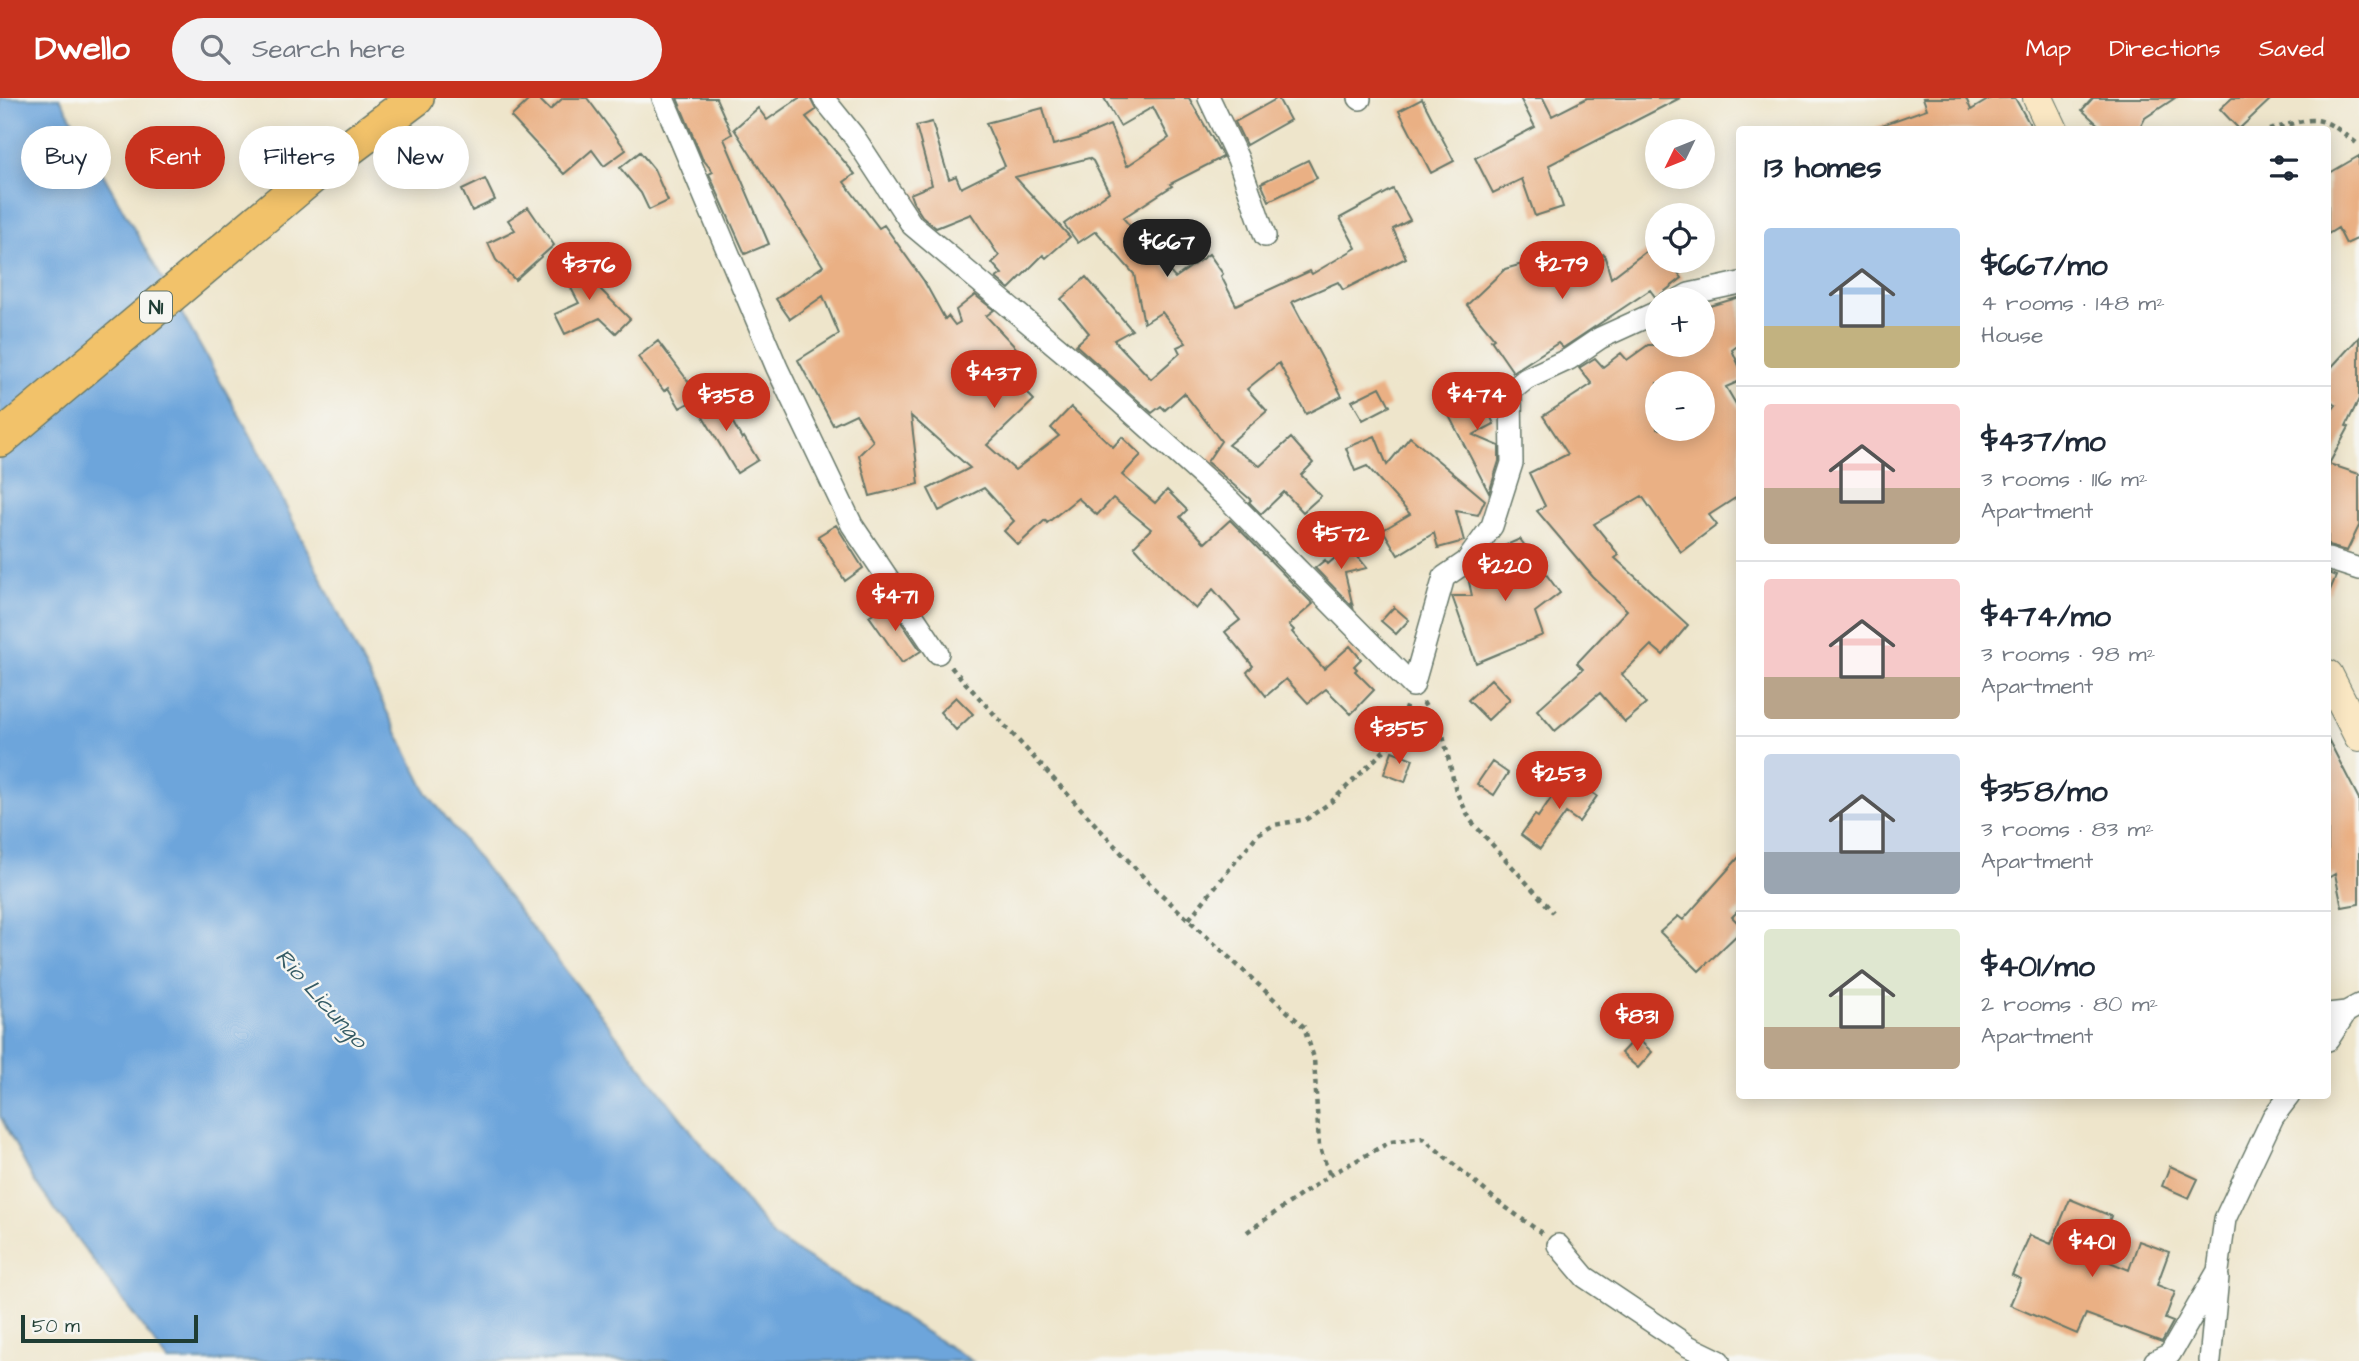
<!DOCTYPE html>
<html lang="en">
<head>
<meta charset="utf-8">
<style>
  body { margin:0; font-family:"Architects Daughter",sans-serif; background:#f2f2f3; color:#1f2937; height:100vh; display:flex; flex-direction:column; font-size:26px; white-space:nowrap }
  * { box-sizing:border-box; margin:0 }
  p { font-size:23px; color:#747a83 }
  .icon { flex:none; width:38px; height:38px; fill:none; stroke:currentColor; stroke-width:2; stroke-linecap:round; stroke-linejoin:round }
  .map { position:relative; flex:1; overflow:hidden }
  .details { position:absolute; left:1736px; top:28px; width:595px; height:973px; display:flex; flex-direction:column; background:#fff; border-radius:7px; box-shadow:0 4px 18px #0003 }
  .details>* { flex:none }
  .hud { position:absolute; left:21px; top:28px; width:665px; height:63px; display:flex; gap:14px }
  .needle { width:46px; rotate:227deg }
  .fabs { position:absolute; left:1645px; top:21px; display:grid; gap:14px }
  .fabs a { display:grid; place-items:center; width:70px; height:70px; border-radius:50%; background:#fff; box-shadow:0 4px 18px #0003; font-size:35px }
  .scale { position:absolute; left:21px; bottom:18px; width:177px; box-sizing:border-box; padding-left:7px; border:4px solid #1f3d34; border-top:0; font-size:19px; line-height:24px; white-space:nowrap; color:#1f3d34; -webkit-text-stroke:5px #f6f6f2; paint-order:stroke }
  .price { position:absolute; translate:-50% -60px; padding:0 16px; border-radius:24px; background:#c8321e; color:#fff; font-size:23px; line-height:46px; filter:drop-shadow(0 2px 4px #0008) }
  .price::after { content:''; position:absolute; left:50%; top:42px; width:21px; height:16px; margin-left:-10px; background:inherit; clip-path:polygon(0 0,100% 0,50% 100%) }
  .price.active { background:#222; color:#fff }
  ul { padding:0; list-style:none }
  li { display:flex; align-items:center; gap:21px; height:175px; padding:0 28px }
  li+li { border-top:2px solid #e0e1e3 }
  li span { display:grid; place-items:center; flex:none; width:196px; height:140px; border-radius:7px; color:#555 }
  li>.icon { margin-inline-start:auto }
  span .icon { width:84px; height:84px; fill:#fffc; stroke-width:1 }
  li b { font-size:30px }
  h2 { display:flex; justify-content:space-between; align-items:center; height:84px; padding:0 28px; font-size:30px }
  .chip { padding:0 24px; border-radius:32px; background:#fff; box-shadow:0 4px 18px #0003; font-size:24px; line-height:63px }
  .chip.active { background:#c8321e; color:#fff }
  header { display:flex; align-items:center; gap:42px; box-sizing:border-box; height:98px; padding:0 35px; background:#c8321e; color:#fff }
  header strong { font-size:33px }
  nav { display:flex; gap:38px; margin-inline-start:auto; font-size:24px }
  .search { width:490px; height:63px; background:#f2f2f3; display:flex; align-items:center; gap:18px; box-sizing:border-box; padding:0 24px; border-radius:38px; color:#747a83; font-size:26px }
  .map>svg:first-child { display:block }
  .water { fill:#6da5db; stroke:#467188; stroke-width:2 }
  .building { fill:#eab084; fill-rule:evenodd }
  .lines { fill:none; stroke-linecap:round; stroke-linejoin:round }
  .minor-casing { stroke:#677869; stroke-width:24 }
  .secondary-casing { stroke:#677869; stroke-width:32 }
  .trunk-casing { stroke:#677869; stroke-width:38 }
  .path { stroke:#677869; stroke-width:4.5; stroke-dasharray:5 5; stroke-linecap:butt }
  .minor { stroke:#fff; stroke-width:21 }
  .secondary { stroke:#fae7c3; stroke-width:30 }
  .trunk { stroke:#f2c26a; stroke-width:35 }
  .labels { text-anchor:middle; stroke-width:5; stroke-linejoin:round; paint-order:stroke }
  .shield { fill:#f6f6f2; stroke:#60746d; stroke-width:2 }
  .shield-label { font-size:19px; font-weight:bold; fill:#1f3d34 }
  .water-label { font-size:23px; font-style:italic; fill:#365c66; stroke:#f6f6f2 }
</style>
</head>
<body>
<header>
<strong>Dwello</strong>
<div class="search"><svg class="icon" aria-label="search" viewBox="0 0 24 24"><circle cx="10" cy="10" r="6"/><path d="M15 15l6 6"/></svg>Search here</div>
<nav><a>Map</a><a>Directions</a><a>Saved</a></nav>
</header>
<div class="map">
<svg width="2359" height="1263" viewBox="0 0 2359 1263">
  <rect width="100%" height="100%" fill="#f6f6f2"/>
  <filter id="ink" filterUnits="userSpaceOnUse"><feTurbulence type="fractalNoise" baseFrequency=".0143" numOctaves="2"/><feDisplacementMap in="SourceGraphic" scale="14" xChannelSelector="R" yChannelSelector="G"/><feConvolveMatrix kernelMatrix="1 2 1 2 8 2 1 2 1" color-interpolation-filters="sRGB"/></filter>
  <filter id="wash" filterUnits="userSpaceOnUse"><feTurbulence type="fractalNoise" baseFrequency=".00686" numOctaves="4" result="noise"/><feDisplacementMap in="SourceGraphic" scale="28" xChannelSelector="R" yChannelSelector="G"/><feGaussianBlur stdDeviation="1.57" result="paint"/><feColorMatrix in="noise" values="0 0 0 0 0 0 0 0 0 0 0 0 0 0 0 0 0 1.4 0 .05"/><feComposite in="paint" operator="in"/></filter>
  <g filter="url(#wash)">
    <rect width="100%" height="100%" fill="#eee5cb"/>
    <!-- water -->
    <path class="water" d="M 0,0 L 60,0 L 251,338 L 427,695 L 774,1139 L 972,1263 L 168,1263 L 34,1083 L 0,1018 Z"/>
    <g id="blocks">
      <!-- building -->
      <path class="building" d="M 531,0 L 538,0 L 550,12 L 563,0 L 587,0 L 626,52 L 604,68 L 592,52 L 564,76 L 511,19 Z
        M 677,0 L 716,0 L 732,36 L 724,41 L 769,146 L 745,156 L 709,76 L 713,74 L 702,60 Z
        M 799,0 L 810,0 L 816,12 L 806,19 L 855,76 L 844,84 L 879,130 L 884,127 L 924,183 L 945,221 L 948,218 L 955,227 L 960,224 L 956,212 L 975,197 L 994,212 L 986,218 L 1017,251 L 1000,267 L 1034,302 L 987,347 L 1015,372 L 1059,338 L 1051,330 L 1071,309 L 1113,349 L 1122,339 L 1141,357 L 1122,377 L 1155,405 L 1167,392 L 1187,412 L 1180,419 L 1205,445 L 1230,422 L 1313,506 L 1289,527 L 1294,532 L 1292,534 L 1324,571 L 1350,548 L 1361,561 L 1354,568 L 1357,571 L 1355,573 L 1374,592 L 1351,616 L 1326,591 L 1308,605 L 1286,581 L 1266,598 L 1247,574 L 1253,568 L 1225,534 L 1240,522 L 1213,491 L 1196,511 L 1172,490 L 1134,448 L 1151,431 L 1113,400 L 1097,417 L 1078,400 L 1047,425 L 1045,422 L 1018,447 L 1004,433 L 1014,423 L 984,390 L 939,413 L 928,391 L 970,370 L 911,318 L 919,386 L 870,398 L 859,357 L 873,343 L 856,316 L 833,327 L 798,262 L 839,236 L 823,198 L 790,221 L 776,201 L 823,168 L 734,31 L 758,10 L 767,22 Z
        M 1104,0 L 1189,0 L 1223,59 L 1170,86 L 1172,88 L 1123,120 L 1175,180 L 1209,156 L 1223,176 L 1221,178 L 1236,207 L 1310,173 L 1312,176 L 1356,150 L 1340,120 L 1393,91 L 1410,122 L 1393,131 L 1406,160 L 1343,192 L 1338,184 L 1292,204 L 1342,298 L 1306,316 L 1279,265 L 1247,291 L 1267,313 L 1228,347 L 1260,368 L 1291,340 L 1313,365 L 1301,377 L 1321,398 L 1303,414 L 1284,394 L 1261,416 L 1249,404 L 1251,402 L 1207,364 L 1221,343 L 1184,295 L 1165,312 L 1161,308 L 1152,315 L 1076,247 L 1089,235 L 1061,201 L 1086,179 L 1132,232 L 1114,242 L 1151,281 L 1180,255 L 1177,249 L 1186,245 L 1162,214 L 1144,225 L 1134,176 L 1096,133 L 1078,145 L 1064,126 L 1109,94 L 1093,63 L 1089,60 L 1015,79 L 1070,139 L 1046,160 L 1043,157 L 1009,191 L 996,180 L 1002,176 L 992,165 L 999,158 L 971,116 L 936,130 L 922,118 L 913,104 L 910,96 L 932,87 L 916,28 L 932,24 L 949,81 L 956,78 L 961,90 L 1005,68 L 986,25 L 1043,10 L 1053,47 L 1077,41 L 1110,27 L 1127,68 L 1169,40 L 1153,9 L 1120,28 Z
        M 1278,0 L 1290,22 L 1246,47 L 1235,24 Z
        M 1520,0 L 1543,0 L 1552,18 L 1587,0 L 1680,0 L 1549,67 L 1563,109 L 1535,118 L 1522,81 L 1493,95 L 1475,60 L 1535,29 Z
        M 1923,0 L 1966,0 L 1971,12 L 1991,0 L 2015,0 L 2033,32 L 1877,32 L 1876,29 L 1927,11 Z
        M 2093,0 L 2175,0 L 2145,20 L 2139,32 L 2104,32 L 2082,12 Z
        M 2232,0 L 2272,0 L 2239,31 L 2220,11 Z
        M 1422,1 L 1454,63 L 1431,75 L 1399,13 Z
        M 640,54 L 654,71 L 668,103 L 649,112 L 641,95 L 620,70 Z
        M 2359,58 L 2359,140 L 2346,146 L 2338,130 L 2328,136 L 2328,76 Z
        M 1308,62 L 1317,80 L 1269,103 L 1261,85 Z
        M 485,81 L 495,102 L 472,113 L 462,92 Z
        M 528,109 L 554,147 L 515,182 L 496,162 L 488,145 L 515,132 L 508,122 Z
        M 1657,145 L 1657,163 L 1669,163 L 1682,180 L 1656,200 L 1650,192 L 1563,250 L 1558,245 L 1513,274 L 1491,242 L 1494,240 L 1467,207 L 1505,171 L 1551,158 L 1555,171 L 1604,156 L 1611,180 Z
        M 590,161 L 601,182 L 595,186 L 630,221 L 616,235 L 600,220 L 565,236 L 555,216 L 579,205 L 563,175 Z
        M 1740,199 L 1740,246 L 1732,252 L 1740,270 L 1740,283 L 1726,289 L 1740,313 L 1740,397 L 1709,417 L 1717,427 L 1681,454 L 1642,398 L 1594,426 L 1619,457 L 1615,460 L 1688,527 L 1663,557 L 1651,547 L 1622,576 L 1646,606 L 1625,624 L 1600,595 L 1555,633 L 1537,612 L 1583,571 L 1577,565 L 1627,512 L 1593,479 L 1537,413 L 1545,408 L 1529,375 L 1568,356 L 1543,318 L 1592,286 L 1579,270 L 1595,260 L 1603,269 L 1621,255 L 1627,262 L 1648,247 L 1703,247 L 1703,210 ZM 1657,285 L 1703,285 L 1703,331 L 1657,331 Z
        M 2359,239 L 2359,301 L 2346,328 L 2349,329 L 2329,366 L 2359,376 L 2359,428 L 2347,453 L 2328,448 L 2328,317 L 2336,307 L 2328,303 L 2328,273 Z
        M 658,243 L 700,299 L 680,310 L 668,290 L 664,293 L 638,259 Z
        M 1380,289 L 1390,308 L 1363,322 L 1352,303 Z
        M 1485,289 L 1496,309 L 1488,313 L 1494,326 L 1473,337 L 1499,348 L 1499,363 L 1489,395 L 1445,310 Z
        M 716,294 L 742,341 L 744,339 L 758,362 L 737,375 L 695,305 Z
        M 1375,338 L 1387,367 L 1410,339 L 1485,402 L 1478,417 L 1456,413 L 1464,443 L 1438,450 L 1434,435 L 1398,457 L 1383,432 L 1410,416 L 1367,368 L 1355,373 L 1346,350 Z
        M 836,427 L 863,470 L 845,483 L 818,438 Z
        M 1520,441 L 1560,495 L 1535,514 L 1543,537 L 1476,565 L 1452,498 L 1472,498 L 1468,479 L 1503,471 L 1495,452 Z
        M 1349,448 L 1367,470 L 1345,475 L 1353,509 L 1315,470 L 1325,462 L 1328,466 Z
        M 2328,475 L 2336,478 L 2328,497 Z
        M 888,505 L 921,553 L 902,565 L 869,518 Z
        M 1394,509 L 1409,522 L 1396,536 L 1381,523 Z
        M 1491,581 L 1510,601 L 1488,622 L 1468,602 Z
        M 956,599 L 973,616 L 956,632 L 940,614 Z
        M 2328,641 L 2359,701 L 2359,806 L 2342,809 L 2335,776 L 2328,780 Z
        M 1392,653 L 1413,661 L 1405,684 L 1384,676 Z
        M 1492,664 L 1508,675 L 1494,697 L 1477,686 Z
        M 1566,678 L 1597,698 L 1579,724 L 1566,715 L 1540,751 L 1521,737 L 1535,717 L 1538,719 Z
        M 1740,758 L 1740,811 L 1732,819 L 1740,827 L 1740,834 L 1699,873 L 1660,834 L 1678,818 L 1683,822 Z
        M 1636,939 L 1652,954 L 1638,970 L 1621,955 Z
        M 2170,1068 L 2198,1081 L 2189,1100 L 2162,1088 Z
        M 2070,1101 L 2111,1118 L 2095,1158 L 2129,1172 L 2139,1143 L 2169,1154 L 2157,1187 L 2175,1194 L 2165,1221 L 2173,1224 L 2162,1244 L 2086,1216 L 2077,1236 L 2010,1207 L 2021,1181 L 2012,1177 L 2030,1137 L 2051,1146 Z"/>
    </g>
  </g>
  <g filter="url(#ink)">
    <use href="#blocks" fill-opacity="0" stroke="#677869" stroke-width="2"/>
    <g class="lines">
      <!-- minor casing -->
      <g class="minor-casing">
        <path id="minor" d="M 663,0 L 777,270 L 852,427 L 938,555
          M 823,0 L 853,37 L 912,127 L 1079,267 L 1229,402 L 1413,588
          M 1209,0 L 1238,61 L 1265,138
          M 1359,0 L 1360,1
          M 1680,201 L 1689,196 L 1740,185
          M 2328,461 L 2359,471
          M 1413,588 L 1444,479 L 1466,464 L 1492,428 L 1512,365 L 1511,293 L 1526,281 L 1569,261 L 1600,240 L 1657,214
          M 2328,916 L 2346,914 L 2359,907
          M 2328,942 L 2346,914
          M 1558,1147 L 1585,1179 L 1688,1248 L 1719,1263
          M 2155,1263 L 2170,1256 L 2218,1173 L 2225,1121 L 2273,1019 L 2289,998
          M 2210,1263 L 2218,1179"/>
      </g>
      <!-- secondary casing -->
      <g class="secondary-casing">
        <path id="secondary" d="M 2038,0 L 2053,32
          M 2328,577 L 2359,638"/>
      </g>
      <!-- trunk casing -->
      <g class="trunk-casing">
        <path id="trunk" d="M 0,341 L 313,77 L 416,0"/>
      </g>
      <!-- path -->
      <path class="path" d="M 2269,32 C 2319,18 2318,15 2359,47
        M 951,569 L 1148,784 L 1304,929 L 1314,960 L 1319,1048 L 1330,1077
        M 1423,604 L 1443,637 L 1456,693 L 1471,723 L 1553,814
        M 1189,821 L 1258,736 L 1274,727 L 1307,721 L 1331,704 L 1394,643 L 1407,606
        M 1247,1134 L 1330,1077 L 1390,1044 L 1423,1040 L 1497,1103 L 1543,1136"/>
      <!-- minor -->
      <use href="#minor" class="minor"/>
      <!-- secondary -->
      <use href="#secondary" class="secondary"/>
      <!-- trunk -->
      <use href="#trunk" class="trunk"/>
    </g>
  </g>
  <g class="labels">
    <!-- shield labels -->
    <rect class="shield" x="140" y="193.5" width="32" height="31" rx="5"/>
    <g class="shield-label">
      <text x="156" y="216">N1</text>
    </g>
    <!-- water labels -->
    <g class="water-label">
      <text transform="translate(322 900) rotate(48)" y="8">Rio Licungo</text>
    </g>
  </g>
</svg>
<div class="fabs">
<a><svg class="needle" viewBox="-14 -14 28 28"><path d="M0-13l5 13h-10z" fill="#e53935"/><path d="M0 13l5-13h-10z" fill="#747a83"/></svg></a>
<a><svg class="icon" aria-label="locate" viewBox="0 0 24 24"><circle cx="12" cy="12" r="6"/><path d="M12 2v4M12 18v4M2 12h4M18 12h4"/></svg></a>
<a>+</a>
<a>−</a>
</div>
<div class="scale">50 m</div>
<b class="price active" style="left:1167px;top:181px">$667</b>
<b class="price" style="left:1562px;top:203px">$279</b>
<b class="price" style="left:589px;top:204px">$376</b>
<b class="price" style="left:994px;top:312px">$437</b>
<b class="price" style="left:1477px;top:334px">$474</b>
<b class="price" style="left:726px;top:335px">$358</b>
<b class="price" style="left:1341px;top:473px">$572</b>
<b class="price" style="left:1505px;top:505px">$220</b>
<b class="price" style="left:895px;top:535px">$471</b>
<b class="price" style="left:1399px;top:668px">$355</b>
<b class="price" style="left:1559px;top:713px">$253</b>
<b class="price" style="left:1637px;top:955px">$831</b>
<b class="price" style="left:2092px;top:1181px">$401</b>
<div class="hud">
<a class="chip">Buy</a>
<a class="chip active">Rent</a>
<a class="chip">Filters</a>
<a class="chip">New</a>
</div>
<section class="details">
<h2>13 homes<svg class="icon" aria-label="filters" viewBox="0 0 24 24"><path d="M4 7h16M4 17h16"/><circle cx="9" cy="7" r="2"/><circle cx="15" cy="17" r="2"/></svg></h2>
<ul>
<li><span style="background:linear-gradient(#a9c7e8 70%,#c2b280 0)"><svg class="icon" aria-label="home" viewBox="0 0 24 24"><path d="M3 11l9-7 9 7M6 9v11h12V9"/></svg></span><div><b>$667/mo</b><p>4 rooms · 148 m²</p><p>House</p></div></li>
<li><span style="background:linear-gradient(#f6c9c9 60%,#b9a48a 0)"><svg class="icon" aria-label="home" viewBox="0 0 24 24"><path d="M3 11l9-7 9 7M6 9v11h12V9"/></svg></span><div><b>$437/mo</b><p>3 rooms · 116 m²</p><p>Apartment</p></div></li>
<li><span style="background:linear-gradient(#f6c9c9 70%,#b9a48a 0)"><svg class="icon" aria-label="home" viewBox="0 0 24 24"><path d="M3 11l9-7 9 7M6 9v11h12V9"/></svg></span><div><b>$474/mo</b><p>3 rooms · 98 m²</p><p>Apartment</p></div></li>
<li><span style="background:linear-gradient(#c9d6e8 70%,#9aa5b1 0)"><svg class="icon" aria-label="home" viewBox="0 0 24 24"><path d="M3 11l9-7 9 7M6 9v11h12V9"/></svg></span><div><b>$358/mo</b><p>3 rooms · 83 m²</p><p>Apartment</p></div></li>
<li><span style="background:linear-gradient(#dfe7d0 70%,#b9a48a 0)"><svg class="icon" aria-label="home" viewBox="0 0 24 24"><path d="M3 11l9-7 9 7M6 9v11h12V9"/></svg></span><div><b>$401/mo</b><p>2 rooms · 80 m²</p><p>Apartment</p></div></li>
</ul>
</section>
</div>
</body>
</html>
